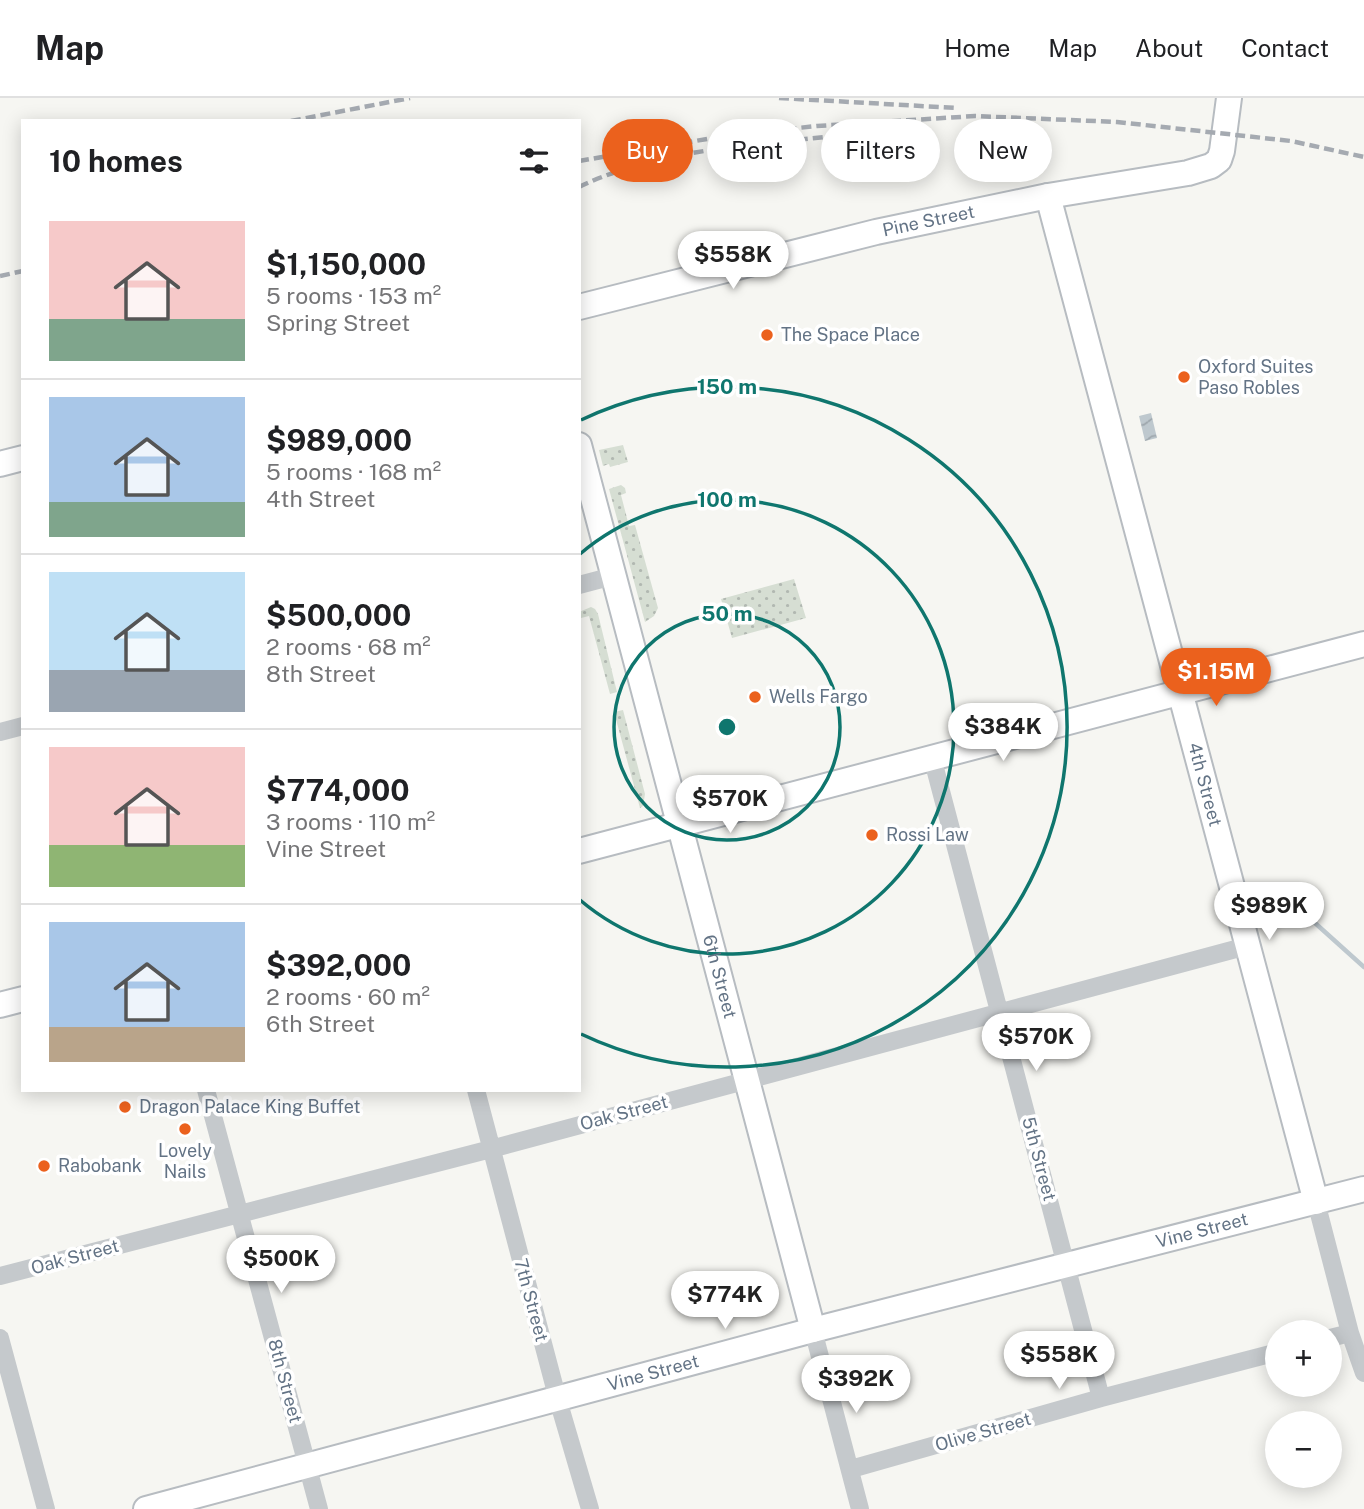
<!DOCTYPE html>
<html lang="en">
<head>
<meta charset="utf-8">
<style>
  body { margin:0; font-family:"Public Sans",sans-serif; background:#f6f6f6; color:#202124; height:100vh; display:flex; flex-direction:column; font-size:26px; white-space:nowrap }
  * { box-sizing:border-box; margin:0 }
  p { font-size:23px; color:#757577 }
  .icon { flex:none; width:38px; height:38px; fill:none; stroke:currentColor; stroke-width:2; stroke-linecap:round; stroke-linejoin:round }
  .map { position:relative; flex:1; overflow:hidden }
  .panel { position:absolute; left:21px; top:21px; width:560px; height:973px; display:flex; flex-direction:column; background:#fff; border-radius:0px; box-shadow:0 4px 18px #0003 }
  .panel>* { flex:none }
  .guide { position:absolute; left:602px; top:21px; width:656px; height:63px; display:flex; gap:14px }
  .buttons { position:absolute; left:1265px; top:1222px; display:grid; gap:14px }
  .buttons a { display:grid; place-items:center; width:77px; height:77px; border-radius:50%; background:#fff; box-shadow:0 4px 18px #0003; font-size:35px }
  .price { position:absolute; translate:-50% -60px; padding:0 16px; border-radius:24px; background:#fff; color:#222; font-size:23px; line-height:46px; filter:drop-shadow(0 2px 4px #0008) }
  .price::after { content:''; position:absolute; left:50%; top:42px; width:21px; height:16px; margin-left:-10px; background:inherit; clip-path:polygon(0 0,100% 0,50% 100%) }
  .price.selected { background:#eb611d; color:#fff }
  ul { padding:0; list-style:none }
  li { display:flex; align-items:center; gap:21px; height:175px; padding:0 28px }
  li+li { border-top:2px solid #e0e0e0 }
  li span { display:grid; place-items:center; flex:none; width:196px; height:140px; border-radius:0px; color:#555 }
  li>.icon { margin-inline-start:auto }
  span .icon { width:84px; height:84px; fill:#fffc; stroke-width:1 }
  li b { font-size:30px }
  h2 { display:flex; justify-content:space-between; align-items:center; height:84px; padding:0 28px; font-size:30px }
  .tag { padding:0 24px; border-radius:32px; background:#fff; box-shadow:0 4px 18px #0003; font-size:24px; line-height:63px }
  .tag.selected { background:#eb611d; color:#fff }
  header { display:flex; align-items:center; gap:42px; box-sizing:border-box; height:98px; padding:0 35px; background:#fff; border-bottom:2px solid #e0e0e0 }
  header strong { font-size:33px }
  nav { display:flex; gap:38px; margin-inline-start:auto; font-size:24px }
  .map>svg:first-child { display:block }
  .grass { fill:url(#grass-dots) }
  .water { fill:url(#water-waves) }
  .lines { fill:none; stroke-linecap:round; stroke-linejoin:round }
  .stream { stroke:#bec8ce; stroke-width:4.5 }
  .secondary-casing { stroke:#b7bcc1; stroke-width:28 }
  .street { stroke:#c5c9cc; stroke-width:18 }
  .secondary { stroke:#fff; stroke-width:24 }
  .rail { stroke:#a5aab1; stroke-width:4.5; stroke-dasharray:10 5; stroke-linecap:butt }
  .ring { fill:none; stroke:#0f766e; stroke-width:3.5 }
  .poi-dot { fill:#eb611d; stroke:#fff; stroke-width:2.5 }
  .labels { text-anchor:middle; stroke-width:7; stroke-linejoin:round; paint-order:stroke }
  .street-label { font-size:18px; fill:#637385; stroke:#fff }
  .poi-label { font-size:18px; fill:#637385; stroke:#fff; text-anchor:start }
  .centre { fill:#0f766e; stroke:#fff; stroke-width:3.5 }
  .ring-label { font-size:21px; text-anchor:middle; font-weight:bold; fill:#0f766e; stroke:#fff; stroke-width:7; stroke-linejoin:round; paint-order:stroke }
</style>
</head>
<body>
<header>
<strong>Map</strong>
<nav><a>Home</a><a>Map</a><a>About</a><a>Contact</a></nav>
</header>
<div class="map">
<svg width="1364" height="1411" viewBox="0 0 1364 1411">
  <defs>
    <pattern id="grass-dots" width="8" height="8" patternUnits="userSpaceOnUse" patternTransform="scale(1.75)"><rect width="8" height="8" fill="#d6ded3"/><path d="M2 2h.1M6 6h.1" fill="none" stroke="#b1b8b1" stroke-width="1.8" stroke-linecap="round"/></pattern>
    <pattern id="water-waves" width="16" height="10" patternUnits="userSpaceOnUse" patternTransform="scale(1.75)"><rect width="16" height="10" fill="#bec8ce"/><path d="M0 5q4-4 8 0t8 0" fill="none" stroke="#9ea7ad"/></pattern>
  </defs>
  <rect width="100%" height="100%" fill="#f6f6f2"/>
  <!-- grass -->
  <path class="grass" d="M 623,347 L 628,364 L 610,369 L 609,366 L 603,368 L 599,352 Z
    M 621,387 L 625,390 L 626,395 L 621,397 L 629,428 L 635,427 L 658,510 L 654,518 L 645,524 L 609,391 Z
    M 794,481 L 806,520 L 732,540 L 721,501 Z
    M 591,509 L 595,511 L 598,516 L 617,594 L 610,596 L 589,518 L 581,520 L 579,514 Z
    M 623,612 L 645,696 L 643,708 L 640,710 L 614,614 Z"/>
  <!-- water -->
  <path class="water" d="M 1151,315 L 1157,340 L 1145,343 L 1139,318 Z"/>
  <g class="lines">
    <!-- stream -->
    <path class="stream" d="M 1285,798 L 1364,869"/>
    <!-- secondary casing -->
    <g class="secondary-casing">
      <g id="secondary">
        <path id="s1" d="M 1048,98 L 1316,1104"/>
        <path id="s2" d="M 579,209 L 876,134 L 1048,98 L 1188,75 L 1211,68 L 1219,62 L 1222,53 L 1229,0"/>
        <path id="s3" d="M 579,347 L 813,1232"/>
        <path d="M 0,366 L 23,360"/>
        <path d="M 579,753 L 1364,546"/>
        <path d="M 0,907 L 23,901"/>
        <path id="s4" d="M 146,1411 L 813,1232 L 1364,1091"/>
      </g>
    </g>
    <!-- street -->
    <path class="street" d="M 579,487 L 613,478
      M 0,634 L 23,628
      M 932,659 L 1101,1300
      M 206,992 L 319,1411
      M 476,992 L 558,1302 L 590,1411
      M 1316,1104 L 1350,1235 L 1364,1275
      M 0,1178 L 491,1051 L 1247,848
      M 813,1232 L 860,1411
      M 0,1240 L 46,1411
      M 1330,1240 L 1350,1235
      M 851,1371 L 1101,1300 L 1278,1254"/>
    <!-- secondary -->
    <use href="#secondary" class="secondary"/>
    <!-- rail -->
    <path class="rail" d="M 779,0 L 957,10
      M 291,23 L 410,0
      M 579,63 L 730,37 L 817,28 L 975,18 L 1117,24 L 1291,43 L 1364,59
      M 579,89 C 670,45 783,47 882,32
      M 0,178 L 23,173"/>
  </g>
  <!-- distance rings -->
  <g class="ring">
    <circle cx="727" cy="629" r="113"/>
    <path d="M580 456A227 227 0 1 1 580 802"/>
    <path d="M581 322A340 340 0 1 1 581 936"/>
  </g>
  <!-- markers -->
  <g class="poi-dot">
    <circle cx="767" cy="237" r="7"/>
    <circle cx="1184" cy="279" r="7"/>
    <circle cx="755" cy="599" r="7"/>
    <circle cx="872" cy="737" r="7"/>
    <circle cx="125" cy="1009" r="7"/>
    <circle cx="185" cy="1031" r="7"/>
    <circle cx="44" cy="1068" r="7"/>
  </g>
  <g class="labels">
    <!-- street labels -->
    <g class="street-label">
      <text dy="6" stroke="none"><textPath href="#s2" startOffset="360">Pine Street</textPath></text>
      <text dy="6" stroke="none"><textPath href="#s1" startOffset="609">4th Street</textPath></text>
      <text dy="6" stroke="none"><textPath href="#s3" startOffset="550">6th Street</textPath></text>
      <text transform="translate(624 1015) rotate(-15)" y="6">Oak Street</text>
      <text transform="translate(1039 1061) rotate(75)" y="6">5th Street</text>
      <text dy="6" stroke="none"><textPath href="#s4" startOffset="1092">Vine Street</textPath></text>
      <text transform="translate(75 1159) rotate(-15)" y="6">Oak Street</text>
      <text transform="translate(531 1202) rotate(75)" y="6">7th Street</text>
      <text dy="6" stroke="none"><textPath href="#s4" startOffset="525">Vine Street</textPath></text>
      <text transform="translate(285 1283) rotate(75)" y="6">8th Street</text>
      <text transform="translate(983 1334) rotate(-16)" y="6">Olive Street</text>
    </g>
    <!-- poi labels -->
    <g class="poi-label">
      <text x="781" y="243">The Space Place</text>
      <text x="1198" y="275">Oxford Suites<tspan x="1198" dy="21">Paso Robles</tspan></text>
      <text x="769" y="605">Wells Fargo</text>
      <text x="886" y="743">Rossi Law</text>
      <text x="139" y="1015">Dragon Palace King Buffet</text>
      <text x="185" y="1059" text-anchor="middle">Lovely<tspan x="185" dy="21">Nails</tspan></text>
      <text x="58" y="1074">Rabobank</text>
    </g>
  </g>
  <circle cx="727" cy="629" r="10" class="centre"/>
  <g class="ring-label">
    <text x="727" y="296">150 m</text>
    <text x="727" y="409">100 m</text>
    <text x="727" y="523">50 m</text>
  </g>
</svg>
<div class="buttons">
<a>+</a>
<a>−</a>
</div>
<b class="price" style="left:733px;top:193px">$558K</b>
<b class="price selected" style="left:1216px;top:610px">$1.15M</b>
<b class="price" style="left:1003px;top:665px">$384K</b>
<b class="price" style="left:730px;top:737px">$570K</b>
<b class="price" style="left:1269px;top:844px">$989K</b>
<b class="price" style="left:1036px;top:975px">$570K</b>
<b class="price" style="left:281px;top:1197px">$500K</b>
<b class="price" style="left:725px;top:1233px">$774K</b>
<b class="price" style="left:1059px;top:1293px">$558K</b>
<b class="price" style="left:856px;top:1317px">$392K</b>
<div class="guide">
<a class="tag selected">Buy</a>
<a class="tag">Rent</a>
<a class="tag">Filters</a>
<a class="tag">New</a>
</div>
<section class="panel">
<h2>10 homes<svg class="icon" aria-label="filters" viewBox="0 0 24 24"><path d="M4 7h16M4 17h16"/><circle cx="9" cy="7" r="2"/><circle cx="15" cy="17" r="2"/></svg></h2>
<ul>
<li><span style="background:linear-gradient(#f6c9c9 70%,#7fa58c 0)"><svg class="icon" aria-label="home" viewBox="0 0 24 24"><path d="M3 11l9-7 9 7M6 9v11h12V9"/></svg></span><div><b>$1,150,000</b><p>5 rooms · 153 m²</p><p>Spring Street</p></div></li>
<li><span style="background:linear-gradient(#a9c7e8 75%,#7fa58c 0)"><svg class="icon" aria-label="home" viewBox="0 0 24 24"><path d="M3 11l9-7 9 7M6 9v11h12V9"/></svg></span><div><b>$989,000</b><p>5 rooms · 168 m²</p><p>4th Street</p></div></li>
<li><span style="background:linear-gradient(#bfe0f5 70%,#9aa5b1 0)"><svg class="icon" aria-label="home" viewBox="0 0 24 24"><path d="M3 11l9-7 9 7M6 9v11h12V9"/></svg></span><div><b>$500,000</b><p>2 rooms · 68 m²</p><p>8th Street</p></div></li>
<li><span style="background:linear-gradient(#f6c9c9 70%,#8fb573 0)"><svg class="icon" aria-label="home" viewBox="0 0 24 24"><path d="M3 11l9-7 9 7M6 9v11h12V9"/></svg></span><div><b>$774,000</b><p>3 rooms · 110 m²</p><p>Vine Street</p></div></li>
<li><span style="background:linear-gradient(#a9c7e8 75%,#b9a48a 0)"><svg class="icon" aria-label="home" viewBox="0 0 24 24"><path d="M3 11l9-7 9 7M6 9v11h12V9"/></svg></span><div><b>$392,000</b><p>2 rooms · 60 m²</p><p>6th Street</p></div></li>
</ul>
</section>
</div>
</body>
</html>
